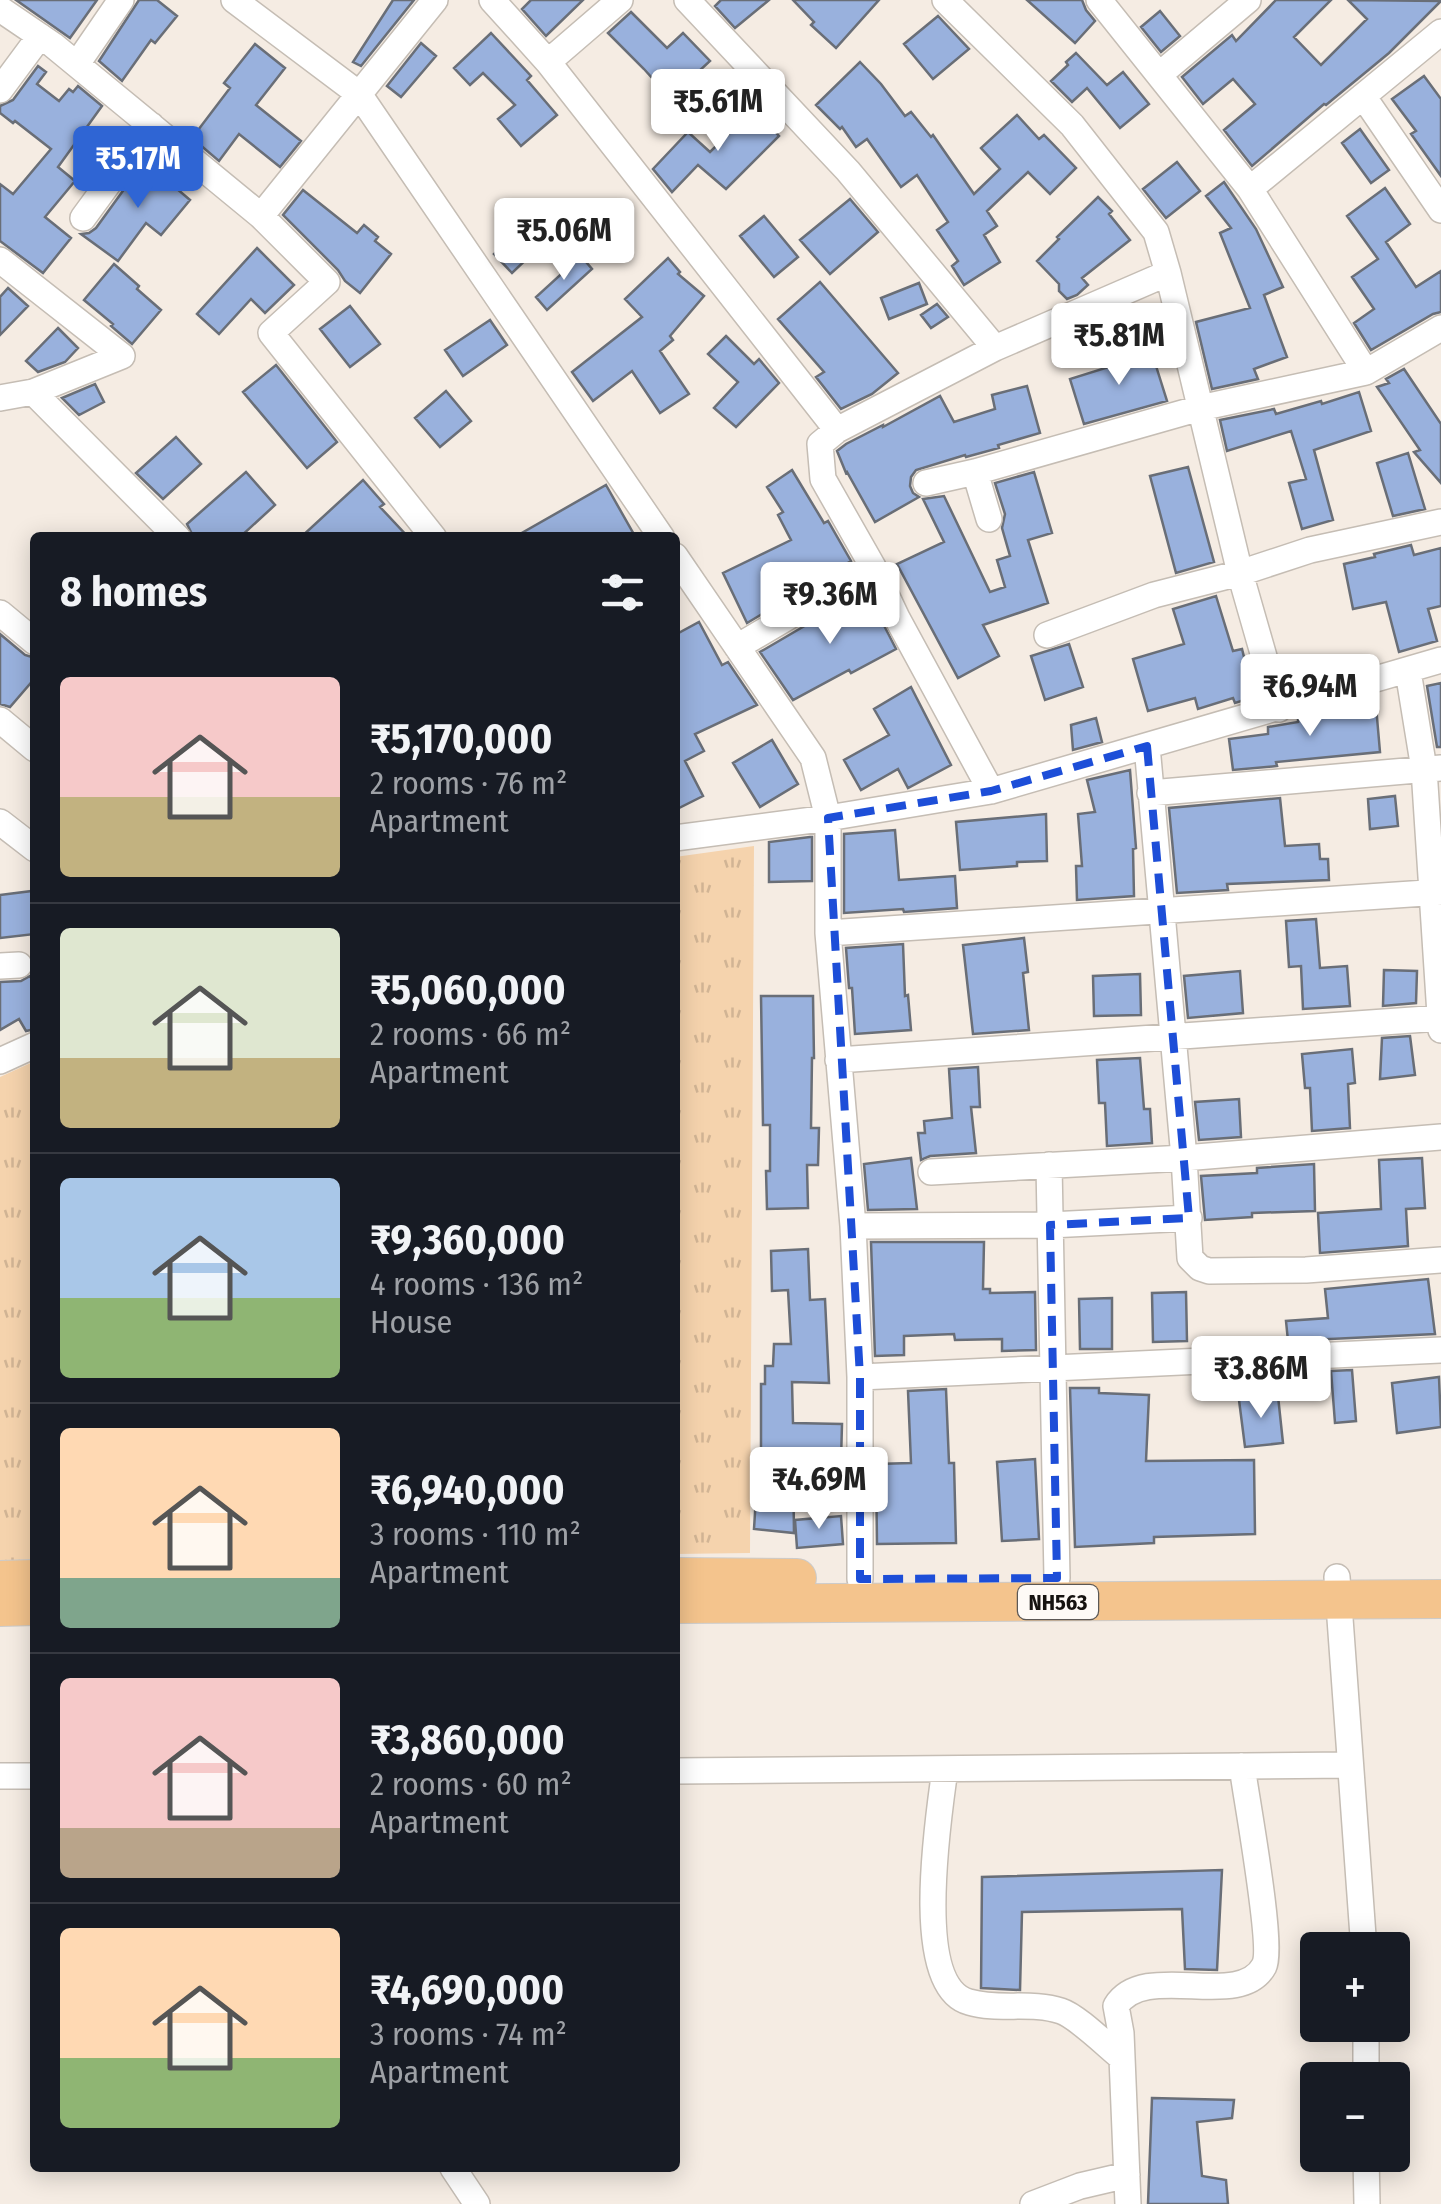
<!DOCTYPE html>
<html lang="en">
<head>
<meta charset="utf-8">
<style>
  body { margin:0; font-family:"Fira Sans Condensed",sans-serif; background:#242831; color:#f1f3f6; height:100vh; display:flex; flex-direction:column; font-size:38px; white-space:nowrap }
  * { box-sizing:border-box; margin:0 }
  p { font-size:32px; color:#9ea1a6 }
  .icon { flex:none; width:55px; height:55px; fill:none; stroke:currentColor; stroke-width:2; stroke-linecap:round; stroke-linejoin:round }
  .map { position:relative; flex:1; overflow:hidden }
  .drawer { position:absolute; left:30px; top:532px; width:650px; height:1640px; display:flex; flex-direction:column; background:#171b24; border-radius:10px; box-shadow:0 5px 25px #0003 }
  .drawer>* { flex:none }
  .tools { position:absolute; left:1300px; top:1932px; display:grid; gap:20px }
  .tools a { display:grid; place-items:center; width:110px; height:110px; border-radius:10px; background:#171b24; box-shadow:0 5px 25px #0003; font-size:50px }
  .price { position:absolute; translate:-50% -85px; padding:0 22px; border-radius:10px; background:#fff; color:#222; font-size:32px; line-height:65px; filter:drop-shadow(0 2px 5px #0008) }
  .price::after { content:''; position:absolute; left:50%; top:60px; width:30px; height:22px; margin-left:-15px; background:inherit; clip-path:polygon(0 0,100% 0,50% 100%) }
  .price.selected { background:#2f65d4; color:#fff }
  ul { padding:0; list-style:none }
  li { display:flex; align-items:center; gap:30px; height:250px; padding:0 30px }
  li+li { border-top:2px solid #363941 }
  li span { display:grid; place-items:center; flex:none; width:280px; height:200px; border-radius:10px; color:#555 }
  li>.icon { margin-inline-start:auto }
  span .icon { width:120px; height:120px; fill:#fffc; stroke-width:1 }
  li b { font-size:42px }
  h2 { display:flex; justify-content:space-between; align-items:center; height:120px; padding:0 30px; font-size:42px }
  .map>svg:first-child { display:block }
  .grass { fill:url(#grass-tufts) }
  .building { fill:#99b1dd; stroke:#696e77; stroke-width:2.5 }
  .lines { fill:none; stroke-linecap:round; stroke-linejoin:round }
  .minor-casing { stroke:#c5bdb4; stroke-width:28 }
  .highway-casing { stroke:#cccbca; stroke-width:40 }
  .minor { stroke:#fff; stroke-width:25 }
  .highway { stroke:#f4c48d; stroke-width:38 }
  .marked { fill:none; stroke:#1d4ed8; stroke-width:8; stroke-dasharray:20 12; stroke-linejoin:round }
  .labels { text-anchor:middle; stroke-width:9; stroke-linejoin:round; paint-order:stroke }
  .shield { fill:#fefaf6; stroke:#5c5855; stroke-width:2.5 }
  .shield-label { font-size:22px; font-weight:bold; fill:#161310 }
</style>
</head>
<body>
<div class="map">
<svg width="1441" height="2204" viewBox="0 0 1441 2204">
  <defs>
    <pattern id="grass-tufts" width="24" height="20" patternUnits="userSpaceOnUse" patternTransform="scale(2.5)"><rect width="24" height="20" fill="#f5d3ad"/><path d="M3 7l-1-3M5 7V3M7 7l1-3M15 17l-1-3M17 17v-4M19 17l1-3" fill="none" stroke="#d1b494"/></pattern>
  </defs>
  <rect width="100%" height="100%" fill="#f5ece3"/>
  <!-- grass -->
  <path class="grass" d="M 754,846 L 750,1553 L 675,1554 L 675,857 Z
    M 35,1061 L 35,1563 L 0,1563 L 0,1077 Z"/>
  <!-- building -->
  <path class="building" d="M 16,0 L 97,0 L 70,38 Z
    M 139,0 L 157,0 L 177,16 L 155,43 L 151,40 L 122,81 L 99,61 Z
    M 393,0 L 414,0 L 361,66 L 353,62 Z
    M 531,0 L 583,0 L 546,36 L 522,9 Z
    M 721,0 L 769,0 L 735,28 L 715,6 Z
    M 793,0 L 879,0 L 836,48 L 811,25 L 814,22 Z
    M 1027,0 L 1082,0 L 1086,10 L 1095,21 L 1075,43 Z
    M 1276,0 L 1331,0 L 1294,37 L 1321,65 L 1367,19 L 1348,0 L 1441,1 L 1389,53 L 1326,105 L 1324,104 L 1252,166 L 1224,130 L 1255,104 L 1233,79 L 1203,104 L 1182,77 L 1232,35 L 1236,41 Z
    M 1160,11 L 1180,36 L 1161,52 L 1141,27 Z
    M 631,12 L 667,48 L 683,33 L 710,61 L 670,98 L 644,69 L 608,33 Z
    M 938,16 L 969,49 L 933,79 L 904,44 Z
    M 491,33 L 531,76 L 527,80 L 557,115 L 521,146 L 498,119 L 515,105 L 483,73 L 470,85 L 454,68 Z
    M 421,43 L 436,56 L 401,97 L 387,86 Z
    M 255,44 L 285,68 L 256,105 L 301,141 L 280,167 L 239,134 L 219,161 L 192,138 L 230,88 L 224,83 Z
    M 1076,53 L 1107,85 L 1123,72 L 1149,104 L 1120,128 L 1087,88 L 1072,102 L 1051,81 L 1068,65 L 1066,62 Z
    M 860,62 L 881,84 L 905,116 L 911,112 L 931,137 L 933,135 L 974,194 L 1000,169 L 981,148 L 1017,115 L 1039,139 L 1044,135 L 1076,168 L 1050,194 L 1028,172 L 987,211 L 997,226 L 984,235 L 1000,262 L 964,285 L 952,266 L 958,261 L 937,230 L 948,222 L 917,175 L 901,187 L 867,139 L 856,147 L 842,127 L 840,129 L 816,105 Z
    M 38,66 L 46,72 L 37,84 L 59,101 L 69,89 L 73,92 L 78,86 L 102,106 L 58,167 L 75,181 L 45,217 L 71,238 L 43,273 L 0,241 L 0,184 L 13,194 L 51,149 L 15,121 L 13,123 L 0,113 L 0,106 L 13,100 Z
    M 1424,76 L 1441,99 L 1441,176 L 1411,134 L 1416,131 L 1392,99 Z
    M 754,109 L 779,136 L 726,189 L 698,165 L 672,192 L 653,169 L 688,132 L 710,152 Z
    M 1360,129 L 1389,170 L 1371,183 L 1342,143 Z
    M 146,159 L 165,175 L 163,177 L 190,200 L 161,235 L 146,223 L 118,261 L 81,234 L 89,233 L 96,228 Z
    M 1177,162 L 1200,191 L 1166,218 L 1143,189 Z
    M 1224,182 L 1256,229 L 1283,287 L 1264,295 L 1287,357 L 1254,369 L 1258,379 L 1212,389 L 1196,322 L 1250,308 L 1220,233 L 1231,228 L 1206,196 Z
    M 1385,188 L 1410,224 L 1386,242 L 1416,287 L 1441,271 L 1441,312 L 1433,314 L 1371,350 L 1354,323 L 1374,309 L 1352,277 L 1378,259 L 1347,216 Z
    M 303,190 L 357,233 L 364,225 L 378,237 L 375,241 L 391,254 L 360,293 L 345,281 L 338,270 L 283,215 Z
    M 1098,197 L 1112,211 L 1109,214 L 1130,240 L 1082,278 L 1088,285 L 1077,295 L 1067,299 L 1059,291 L 1059,284 L 1037,261 L 1059,239 L 1057,237 Z
    M 850,199 L 878,232 L 830,274 L 800,240 Z
    M 540,210 L 558,229 L 512,273 L 494,254 Z
    M 764,216 L 798,257 L 774,277 L 740,236 Z
    M 257,248 L 294,285 L 265,313 L 251,299 L 219,334 L 197,314 Z
    M 581,256 L 592,269 L 547,310 L 536,297 Z
    M 668,258 L 680,272 L 678,274 L 704,296 L 670,336 L 673,340 L 660,351 L 689,394 L 660,413 L 632,371 L 593,401 L 572,372 L 642,317 L 625,299 Z
    M 114,264 L 139,286 L 137,289 L 161,310 L 132,344 L 111,326 L 113,324 L 84,300 Z
    M 820,282 L 898,373 L 872,394 L 841,409 L 816,377 L 824,372 L 778,319 Z
    M 919,283 L 927,304 L 889,319 L 881,298 Z
    M 8,288 L 28,306 L 0,335 L 0,297 Z
    M 937,304 L 948,317 L 931,328 L 921,315 Z
    M 350,306 L 380,344 L 350,367 L 320,329 Z
    M 490,320 L 507,345 L 463,376 L 445,350 Z
    M 58,328 L 78,348 L 65,362 L 38,372 L 26,361 Z
    M 726,336 L 754,364 L 759,359 L 779,383 L 736,427 L 714,408 L 738,382 L 708,354 Z
    M 1151,350 L 1167,401 L 1084,424 L 1070,379 L 1112,366 L 1111,362 Z
    M 276,365 L 337,442 L 307,468 L 243,392 Z
    M 1404,369 L 1441,424 L 1441,483 L 1414,452 L 1420,450 L 1377,387 L 1389,383 L 1386,379 Z
    M 95,384 L 104,402 L 79,415 L 62,398 Z
    M 1027,386 L 1040,433 L 998,445 L 999,448 L 966,457 L 965,455 L 916,470 L 911,477 L 910,486 L 913,493 L 919,497 L 875,522 L 847,472 L 846,473 L 837,451 L 846,444 L 883,425 L 883,427 L 940,396 L 954,422 L 995,409 L 992,395 Z
    M 446,391 L 471,421 L 440,447 L 415,418 Z
    M 1359,392 L 1371,431 L 1314,450 L 1333,520 L 1302,529 L 1289,483 L 1306,479 L 1291,431 L 1227,451 L 1220,420 L 1274,409 L 1276,414 L 1321,401 L 1322,404 Z
    M 176,437 L 201,464 L 163,499 L 136,473 Z
    M 1408,453 L 1425,509 L 1393,516 L 1377,463 Z
    M 1188,467 L 1214,562 L 1176,573 L 1150,476 Z
    M 792,470 L 824,523 L 828,521 L 851,561 L 747,623 L 723,573 L 791,540 L 778,515 L 783,512 L 767,487 Z
    M 246,472 L 275,505 L 239,538 L 194,538 L 187,524 Z
    M 1034,472 L 1052,533 L 1028,540 L 1048,603 L 983,625 L 999,656 L 958,678 L 897,564 L 944,542 L 923,499 L 944,496 L 990,592 L 1005,587 L 997,560 L 1010,556 L 1002,528 L 1005,514 L 995,483 Z
    M 363,480 L 384,504 L 380,507 L 409,538 L 300,538 Z
    M 606,485 L 636,538 L 513,538 Z
    M 1411,545 L 1414,555 L 1441,548 L 1441,606 L 1428,609 L 1437,641 L 1399,652 L 1386,602 L 1353,609 L 1344,564 L 1375,557 L 1374,554 Z
    M 866,590 L 896,649 L 851,673 L 849,670 L 793,700 L 760,652 Z
    M 1216,596 L 1233,651 L 1242,649 L 1254,697 L 1235,703 L 1233,698 L 1198,709 L 1195,698 L 1148,711 L 1133,659 L 1184,644 L 1173,609 Z
    M 699,622 L 722,665 L 728,662 L 757,705 L 695,734 L 704,751 L 685,761 L 703,796 L 675,810 L 675,635 Z
    M 0,634 L 25,655 L 35,658 L 35,678 L 10,707 L 0,704 Z
    M 1069,644 L 1083,687 L 1045,700 L 1031,656 Z
    M 1441,683 L 1441,747 L 1437,747 L 1427,686 Z
    M 911,687 L 951,765 L 908,788 L 898,769 L 861,790 L 844,760 L 889,735 L 874,709 Z
    M 1376,706 L 1380,752 L 1276,762 L 1277,766 L 1233,770 L 1229,739 L 1268,734 L 1268,727 L 1298,722 L 1298,719 L 1323,711 Z
    M 1096,718 L 1102,742 L 1073,750 L 1071,725 Z
    M 772,740 L 798,784 L 760,807 L 733,763 Z
    M 1130,770 L 1136,848 L 1133,849 L 1134,896 L 1077,900 L 1076,866 L 1082,866 L 1078,814 L 1095,812 L 1087,780 Z
    M 1395,796 L 1398,826 L 1370,829 L 1368,799 Z
    M 1280,798 L 1285,846 L 1319,844 L 1320,859 L 1328,859 L 1329,880 L 1227,884 L 1228,890 L 1177,893 L 1169,808 Z
    M 1046,814 L 1047,861 L 1017,862 L 1017,866 L 960,870 L 956,822 Z
    M 895,830 L 899,880 L 955,876 L 957,908 L 904,912 L 903,909 L 844,913 L 844,834 Z
    M 810,837 L 812,837 L 812,881 L 769,882 L 769,842 Z
    M 32,891 L 35,934 L 0,938 L 0,895 Z
    M 1316,919 L 1320,968 L 1347,966 L 1350,1006 L 1303,1009 L 1301,966 L 1289,967 L 1286,921 Z
    M 1024,938 L 1028,972 L 1023,973 L 1029,1030 L 973,1034 L 963,945 Z
    M 903,944 L 905,996 L 908,995 L 911,1030 L 855,1034 L 852,988 L 849,988 L 846,948 Z
    M 1384,970 L 1417,971 L 1416,1003 L 1383,1006 Z
    M 1240,971 L 1243,1013 L 1188,1018 L 1184,976 Z
    M 1140,974 L 1141,1015 L 1094,1016 L 1093,976 Z
    M 30,976 L 35,985 L 35,1029 L 26,1031 L 19,1019 L 0,1030 L 0,982 L 21,981 Z
    M 761,996 L 813,996 L 814,1058 L 812,1058 L 811,1128 L 819,1128 L 818,1165 L 807,1165 L 808,1208 L 767,1209 L 766,1171 L 770,1171 L 770,1125 L 763,1125 Z
    M 1410,1036 L 1415,1075 L 1380,1079 L 1382,1038 Z
    M 1352,1049 L 1355,1083 L 1348,1084 L 1350,1128 L 1312,1131 L 1310,1088 L 1305,1088 L 1302,1054 Z
    M 1140,1058 L 1144,1109 L 1150,1109 L 1152,1143 L 1107,1146 L 1105,1103 L 1099,1103 L 1097,1060 Z
    M 978,1067 L 980,1107 L 971,1107 L 976,1153 L 930,1156 L 921,1160 L 918,1133 L 925,1133 L 924,1121 L 952,1118 L 949,1069 Z
    M 1239,1099 L 1241,1137 L 1199,1140 L 1195,1102 Z
    M 911,1158 L 917,1209 L 868,1210 L 864,1164 Z
    M 1422,1158 L 1425,1208 L 1406,1209 L 1408,1246 L 1320,1253 L 1318,1213 L 1381,1209 L 1379,1160 Z
    M 1314,1164 L 1315,1211 L 1252,1213 L 1252,1217 L 1205,1220 L 1201,1176 L 1257,1173 L 1257,1168 Z
    M 871,1242 L 984,1242 L 983,1289 L 990,1289 L 990,1293 L 1035,1292 L 1036,1350 L 1002,1351 L 1002,1339 L 955,1340 L 954,1334 L 904,1336 L 904,1355 L 875,1356 Z
    M 808,1249 L 810,1300 L 825,1299 L 829,1383 L 792,1382 L 793,1423 L 842,1424 L 841,1461 L 793,1461 L 794,1533 L 754,1529 L 756,1497 L 758,1498 L 758,1465 L 761,1465 L 761,1384 L 765,1384 L 765,1366 L 773,1366 L 774,1344 L 791,1344 L 788,1290 L 772,1291 L 771,1251 Z
    M 1428,1279 L 1435,1334 L 1288,1341 L 1286,1321 L 1328,1318 L 1325,1289 Z
    M 1186,1292 L 1187,1341 L 1153,1342 L 1152,1293 Z
    M 1112,1298 L 1112,1349 L 1080,1349 L 1079,1299 Z
    M 1352,1370 L 1356,1421 L 1335,1423 L 1331,1371 Z
    M 1439,1377 L 1441,1427 L 1397,1433 L 1392,1383 Z
    M 1070,1388 L 1099,1388 L 1099,1393 L 1149,1395 L 1146,1461 L 1254,1460 L 1255,1534 L 1154,1537 L 1154,1543 L 1075,1547 Z
    M 946,1389 L 949,1463 L 954,1463 L 956,1543 L 877,1544 L 876,1464 L 911,1463 L 908,1391 Z
    M 1278,1396 L 1283,1443 L 1245,1447 L 1239,1400 Z
    M 1035,1459 L 1039,1539 L 1002,1541 L 997,1462 Z
    M 841,1516 L 843,1544 L 797,1548 L 795,1520 Z
    M 1222,1870 L 1217,1970 L 1185,1969 L 1182,1909 L 1022,1912 L 1020,1990 L 981,1988 L 982,1877 Z
    M 1152,2098 L 1234,2100 L 1232,2118 L 1197,2122 L 1202,2176 L 1226,2180 L 1228,2204 L 1148,2204 Z"/>
  <g class="lines">
    <!-- minor casing -->
    <g class="minor-casing">
      <path id="minor" d="M 234,0 L 359,94 L 662,538
        M 492,0 L 548,62 L 837,430
        M 687,0 L 848,171 L 995,348
        M 945,0 L 1072,125 L 1156,232 L 1168,273 L 1240,573 L 1279,709
        M 1099,0 L 1250,189 L 1366,372
        M 0,9 L 53,45 L 261,216 L 327,282 L 271,333 L 434,538
        M 548,62 L 620,0
        M 77,64 L 121,0
        M 1159,75 L 1248,0
        M 0,90 L 40,36
        M 1363,96 L 1441,210
        M 1250,189 L 1441,32
        M 261,216 L 435,0
        M 83,218 L 151,125
        M 0,260 L 122,356 L 33,392 L 0,398
        M 33,392 L 178,538
        M 975,472 L 989,519
        M 926,483 L 975,472 L 1200,408 L 1366,372 L 1441,328
        M 675,556 L 813,758 L 828,818 L 828,933 L 853,1226 L 860,1377 L 860,1579
        M 0,613 L 35,642
        M 1047,635 L 1154,595 L 1240,573 L 1310,550 L 1441,522
        M 737,647 L 873,567
        M 1408,671 L 1424,769 L 1441,1030
        M 0,720 L 35,749
        M 1147,746 L 1184,1158 L 1441,1137
        M 991,791 L 897,618 L 873,567 L 823,479 L 820,444 L 837,430 L 995,348 L 1168,273
        M 1150,793 L 1441,768
        M 0,822 L 35,849
        M 675,838 L 828,818 L 991,791 L 1441,660
        M 828,933 L 1441,892
        M 0,966 L 19,965
        M 838,1060 L 1441,1018
        M 0,1061 L 35,1045
        M 1049,1165 L 1057,1578
        M 931,1172 L 1184,1158 L 1190,1258 L 1200,1268 L 1209,1271 L 1306,1270 L 1441,1260
        M 853,1226 L 1050,1225 L 1189,1218
        M 860,1377 L 1441,1350
        M 1337,1577 L 1364,1950
        M 945,1769 C 939,1814 911,1986 969,2002 C 999,2011 1031,2001 1061,2011 C 1077,2016 1108,2047 1122,2058
        M 675,1771 L 1350,1765
        M 0,1776 L 35,1776
        M 1366,2025 L 1366,2080
        M 1366,2155 L 1367,2204
        M 453,2168 L 477,2204
        M 1033,2204 L 1080,2186 L 1127,2175
        M 1128,2204 L 1121,2033 L 1116,2006 C 1144,1960 1240,2011 1264,1966 C 1274,1947 1246,1797 1242,1766"/>
    </g>
    <!-- highway casing -->
    <g class="highway-casing">
      <path id="highway" d="M 675,1577 L 797,1578
        M 0,1580 L 35,1579
        M 675,1604 L 1441,1599
        M 0,1607 L 35,1606"/>
    </g>
    <!-- minor -->
    <use href="#minor" class="minor"/>
    <!-- highway -->
    <use href="#highway" class="highway"/>
  </g>
  <!-- marked area -->
  <path class="marked" d="M 1147,746 L 1189,1218 L 1050,1225 L 1057,1578 L 860,1579 L 860,1377 L 828,818 L 991,791 Z"/>
  <g class="labels">
    <!-- shield labels -->
    <rect class="shield" x="1018" y="1585" width="80" height="34" rx="8"/>
    <g class="shield-label">
      <text x="1058" y="1610">NH563</text>
    </g>
  </g>
</svg>
<div class="tools">
<a>+</a>
<a>−</a>
</div>
<b class="price" style="left:718px;top:154px">₹5.61M</b>
<b class="price selected" style="left:138px;top:211px">₹5.17M</b>
<b class="price" style="left:564px;top:283px">₹5.06M</b>
<b class="price" style="left:1119px;top:388px">₹5.81M</b>
<b class="price" style="left:830px;top:647px">₹9.36M</b>
<b class="price" style="left:1310px;top:739px">₹6.94M</b>
<b class="price" style="left:1261px;top:1421px">₹3.86M</b>
<b class="price" style="left:819px;top:1532px">₹4.69M</b>
<section class="drawer">
<h2>8 homes<svg class="icon" aria-label="filters" viewBox="0 0 24 24"><path d="M4 7h16M4 17h16"/><circle cx="9" cy="7" r="2"/><circle cx="15" cy="17" r="2"/></svg></h2>
<ul>
<li><span style="background:linear-gradient(#f6c9c9 60%,#c2b280 0)"><svg class="icon" aria-label="home" viewBox="0 0 24 24"><path d="M3 11l9-7 9 7M6 9v11h12V9"/></svg></span><div><b>₹5,170,000</b><p>2 rooms · 76 m²</p><p>Apartment</p></div></li>
<li><span style="background:linear-gradient(#dfe7d0 65%,#c2b280 0)"><svg class="icon" aria-label="home" viewBox="0 0 24 24"><path d="M3 11l9-7 9 7M6 9v11h12V9"/></svg></span><div><b>₹5,060,000</b><p>2 rooms · 66 m²</p><p>Apartment</p></div></li>
<li><span style="background:linear-gradient(#a9c7e8 60%,#8fb573 0)"><svg class="icon" aria-label="home" viewBox="0 0 24 24"><path d="M3 11l9-7 9 7M6 9v11h12V9"/></svg></span><div><b>₹9,360,000</b><p>4 rooms · 136 m²</p><p>House</p></div></li>
<li><span style="background:linear-gradient(#ffd9b3 75%,#7fa58c 0)"><svg class="icon" aria-label="home" viewBox="0 0 24 24"><path d="M3 11l9-7 9 7M6 9v11h12V9"/></svg></span><div><b>₹6,940,000</b><p>3 rooms · 110 m²</p><p>Apartment</p></div></li>
<li><span style="background:linear-gradient(#f6c9c9 75%,#b9a48a 0)"><svg class="icon" aria-label="home" viewBox="0 0 24 24"><path d="M3 11l9-7 9 7M6 9v11h12V9"/></svg></span><div><b>₹3,860,000</b><p>2 rooms · 60 m²</p><p>Apartment</p></div></li>
<li><span style="background:linear-gradient(#ffd9b3 65%,#8fb573 0)"><svg class="icon" aria-label="home" viewBox="0 0 24 24"><path d="M3 11l9-7 9 7M6 9v11h12V9"/></svg></span><div><b>₹4,690,000</b><p>3 rooms · 74 m²</p><p>Apartment</p></div></li>
</ul>
</section>
</div>
</body>
</html>
